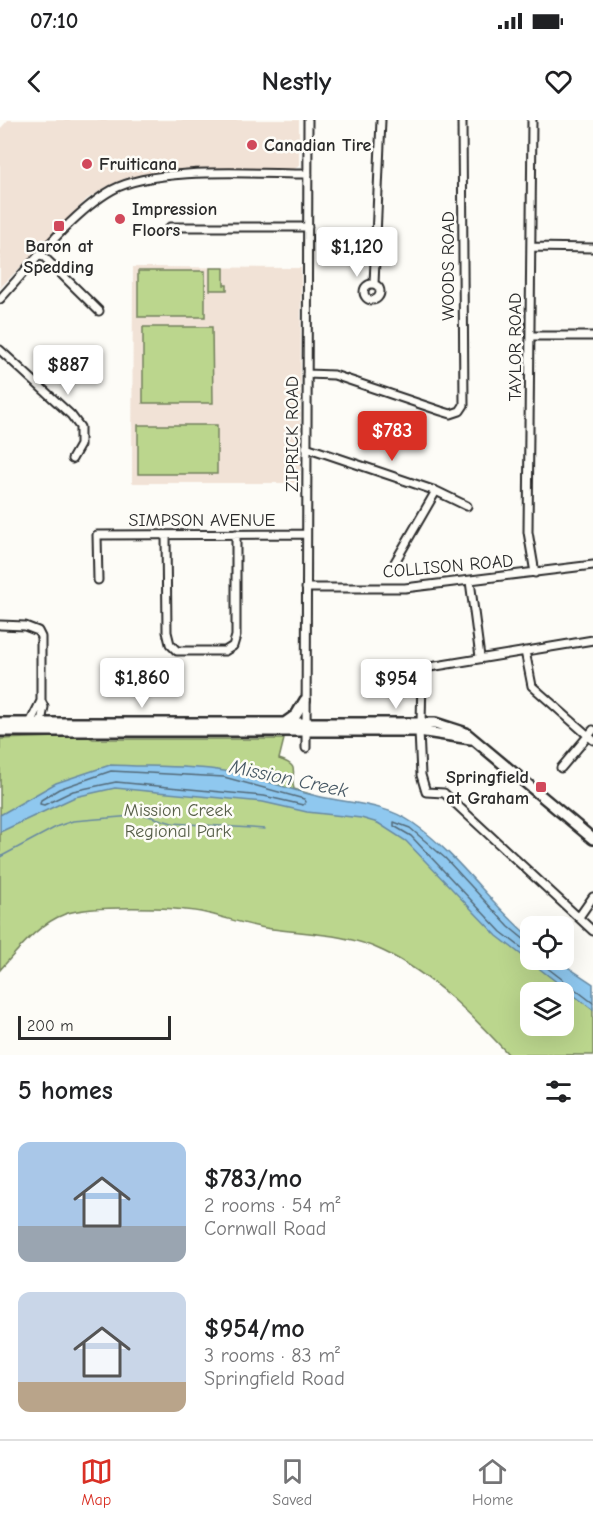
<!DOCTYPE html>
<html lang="en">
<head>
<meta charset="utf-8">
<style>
  body { margin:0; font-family:"Comic Neue",sans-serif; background:#f6f6f6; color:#202124; height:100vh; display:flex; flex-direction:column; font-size:22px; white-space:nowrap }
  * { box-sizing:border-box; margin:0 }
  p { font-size:20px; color:#757577 }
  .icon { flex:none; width:33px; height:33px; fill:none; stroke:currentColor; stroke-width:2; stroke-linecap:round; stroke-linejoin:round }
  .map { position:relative; height:935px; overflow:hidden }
  .details { display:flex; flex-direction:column; background:#fff; flex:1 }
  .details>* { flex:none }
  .buttons { position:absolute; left:520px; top:796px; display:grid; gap:12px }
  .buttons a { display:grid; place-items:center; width:54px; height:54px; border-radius:12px; background:#fff; box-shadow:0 6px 24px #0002; font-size:30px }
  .scale { position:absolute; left:18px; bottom:15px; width:153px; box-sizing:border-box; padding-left:6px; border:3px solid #2b2b2b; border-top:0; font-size:16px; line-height:21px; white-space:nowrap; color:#2b2b2b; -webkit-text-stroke:4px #fdfcf7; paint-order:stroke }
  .price { position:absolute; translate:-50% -51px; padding:0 14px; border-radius:6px; background:#fff; color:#222; font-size:20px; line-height:39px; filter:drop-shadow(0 2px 3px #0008) }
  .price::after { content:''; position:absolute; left:50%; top:36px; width:18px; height:14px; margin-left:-9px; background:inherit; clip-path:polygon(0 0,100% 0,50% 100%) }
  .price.on { background:#d93025; color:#fff }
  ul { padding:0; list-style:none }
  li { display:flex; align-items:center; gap:18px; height:150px; padding:0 18px }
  li span { display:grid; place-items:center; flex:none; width:168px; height:120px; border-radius:12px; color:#555 }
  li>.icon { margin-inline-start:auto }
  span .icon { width:72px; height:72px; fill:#fffc; stroke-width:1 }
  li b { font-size:26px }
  h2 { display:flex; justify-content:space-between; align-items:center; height:72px; padding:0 18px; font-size:26px }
  .status { display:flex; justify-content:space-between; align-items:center; height:42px; padding:0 30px; background:#fff; direction:ltr }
  .status svg { height:16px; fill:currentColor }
  header { display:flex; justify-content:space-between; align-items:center; height:78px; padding:0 18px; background:#fff; font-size:27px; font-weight:600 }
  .menu { display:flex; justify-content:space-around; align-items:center; height:84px; border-top:2px solid #e0e0e0; background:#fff; font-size:16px; color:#757577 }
  .menu a { display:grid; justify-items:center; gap:3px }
  .menu .on { color:#d93025 }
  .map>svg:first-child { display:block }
  .built { fill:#f1e2d6 }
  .green { fill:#bbd68d; stroke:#73805c; stroke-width:1.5; fill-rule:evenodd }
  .water { fill:#8fc8ef; stroke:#6789a1; stroke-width:1.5 }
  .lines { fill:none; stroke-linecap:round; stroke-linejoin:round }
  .shore { stroke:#536a79; stroke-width:1.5 }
  .stream { stroke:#6789a1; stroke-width:1.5 }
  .minor-casing { stroke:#2b2b2b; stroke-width:11 }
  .major-casing { stroke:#2b2b2b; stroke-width:14 }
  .minor { stroke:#fdfcf7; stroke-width:7 }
  .major { stroke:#fdfcf7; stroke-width:9 }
  .poi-dot { fill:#d1495b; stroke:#fdfcf7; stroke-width:2 }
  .labels { text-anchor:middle; stroke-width:5; stroke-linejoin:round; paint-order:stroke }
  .poi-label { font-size:18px; font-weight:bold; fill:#2b2b2b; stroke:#fdfcf7; text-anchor:start }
  .street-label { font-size:18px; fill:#2b2b2b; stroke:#fdfcf7 }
  .park-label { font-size:18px; fill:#565e48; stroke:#fdfcf7 }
  .water-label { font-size:20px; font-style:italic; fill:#495a66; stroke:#fdfcf7 }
</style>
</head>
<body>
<div class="status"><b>07:10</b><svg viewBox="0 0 49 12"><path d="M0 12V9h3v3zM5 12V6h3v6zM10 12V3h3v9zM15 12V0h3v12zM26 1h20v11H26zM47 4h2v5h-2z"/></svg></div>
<header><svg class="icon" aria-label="back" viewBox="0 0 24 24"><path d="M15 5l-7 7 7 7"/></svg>Nestly<svg class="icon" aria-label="heart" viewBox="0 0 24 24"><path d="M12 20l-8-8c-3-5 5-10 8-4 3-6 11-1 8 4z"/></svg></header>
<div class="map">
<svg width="593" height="935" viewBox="0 0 593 935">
  <rect width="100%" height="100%" fill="#fdfcf7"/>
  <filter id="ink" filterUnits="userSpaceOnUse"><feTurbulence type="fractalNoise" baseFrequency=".0167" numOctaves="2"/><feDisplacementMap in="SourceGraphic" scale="12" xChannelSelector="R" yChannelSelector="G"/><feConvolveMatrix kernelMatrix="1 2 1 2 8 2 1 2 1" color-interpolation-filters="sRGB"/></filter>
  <g filter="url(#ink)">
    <!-- built -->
    <path class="built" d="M 8,0 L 299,0 L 299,45 L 293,51 L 159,52 L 126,58 L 108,66 L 87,79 L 0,168 L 0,9 Z
      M 133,147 L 301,148 L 300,363 L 132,363 Z"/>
    <!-- green -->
    <path class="green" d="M 210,148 L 224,148 L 224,165 L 227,165 L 227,170 L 210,170 Z
      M 138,151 L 205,151 L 205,197 L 138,197 Z
      M 143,207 L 212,207 L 213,283 L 143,283 Z
      M 138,305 L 217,305 L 217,354 L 138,354 Z
      M 87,616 L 93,619 L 284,619 L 279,639 C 303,647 289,652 294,669 L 310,674 L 310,683 L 372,700 L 406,716 L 513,826 L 593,887 L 593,935 L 509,935 C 473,896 432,854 383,831 C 348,814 310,814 272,809 C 248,806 225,797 201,792 C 174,787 90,785 65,794 C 38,804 19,829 0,850 L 0,619 ZM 531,873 L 564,873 L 564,906 L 531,906 Z"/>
    <!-- water -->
    <path class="water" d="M 110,645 C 147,647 187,645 224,651 C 256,656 286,669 317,676 C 350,684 384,683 413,703 C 459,735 489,783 531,818 L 531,840 L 557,840 L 593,864 L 593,890 L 497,816 L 406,721 L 378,703 L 361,698 L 307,692 L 263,682 L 115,668 L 75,677 L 0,712 L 0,695 L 56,663 Z"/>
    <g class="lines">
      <!-- shore -->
      <path class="shore" d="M 111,651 L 224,657 L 304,679 L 306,682 L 303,685 L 264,676 L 116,662 L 73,671 L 44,685 L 40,684 L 41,680 L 59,669 Z
        M 531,822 L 526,821 L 509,807 L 445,738 L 410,708 L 394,702 L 394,706 L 411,716 L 501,812 L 531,835
        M 537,840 L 593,883"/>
      <!-- stream -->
      <path class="stream" d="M 0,737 L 58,706 L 73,701 L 145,695 L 172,703 L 265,709"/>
      <!-- minor casing -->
      <g class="minor-casing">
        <path id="minor" d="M 532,0 L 528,412 L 535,453
          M 170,107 L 308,107
          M 531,127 L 593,128
          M 41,134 L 99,191
          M 374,164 L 381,0
          M364 172a8 8 0 1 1 16 0a8 8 0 1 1-16 0Z
          M 0,179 C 31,145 73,92 112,70 C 156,46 256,54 308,54
          M 531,216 L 593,216
          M 0,230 L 71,295 L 80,307 L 80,325 L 72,339
          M 307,254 L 334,255 L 441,291 L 451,294 L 460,291 L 464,285 L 462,0
          M 306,327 L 436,371 L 467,386
          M 166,415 L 167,512 L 170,524 L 177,531 L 225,531 L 233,526 L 236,516 L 236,414
          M 395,442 L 436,371
          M 98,460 L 97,415 L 306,414
          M 470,461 L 480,537
          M 306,468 L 405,468 L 593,445
          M 0,505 L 25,506 L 38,511 L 41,517 L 41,581 L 30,603
          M 525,531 L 532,566 L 593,620
          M 421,604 L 422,555 L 424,548 L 593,520
          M 40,607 L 44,587 L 41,581
          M 419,611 L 421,655 L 426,672 L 444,673 L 593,811
          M 306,628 L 308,0
          M 561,648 L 593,610
          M 579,797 L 593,777"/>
      </g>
      <!-- major casing -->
      <g class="major-casing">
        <path id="major" d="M 286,602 L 296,595 L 305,580
          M 0,603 L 435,603 L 466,613 L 593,719
          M 0,611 L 419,611 L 471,619"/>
      </g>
      <!-- minor -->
      <use href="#minor" class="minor"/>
      <!-- major -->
      <use href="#major" class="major"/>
    </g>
  </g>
  <!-- markers -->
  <g class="poi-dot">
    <circle cx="252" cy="25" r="6"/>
    <circle cx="87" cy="44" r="6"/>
    <circle cx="120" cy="99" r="6"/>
    <rect x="53" y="100" width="12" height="12" rx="3"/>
    <rect x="535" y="661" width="12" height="12" rx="3"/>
  </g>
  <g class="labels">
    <!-- poi labels -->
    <g class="poi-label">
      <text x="264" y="31">Canadian Tire</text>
      <text x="99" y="50">Fruiticana</text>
      <text x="132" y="95">Impression<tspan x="132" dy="21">Floors</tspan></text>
      <text x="59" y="132" text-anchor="middle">Baron at<tspan x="59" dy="21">Spedding</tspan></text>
      <text x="529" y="663" text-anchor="end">Springfield<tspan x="529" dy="21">at Graham</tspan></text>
    </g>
    <!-- street labels -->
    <g class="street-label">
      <text transform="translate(448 146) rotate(-90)" y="6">WOODS ROAD</text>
      <text transform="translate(515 227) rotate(-90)" y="6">TAYLOR ROAD</text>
      <text transform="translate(292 314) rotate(-90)" y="6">ZIPRICK ROAD</text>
      <text x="202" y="406">SIMPSON AVENUE</text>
      <text transform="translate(448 446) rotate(-5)" y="6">COLLISON ROAD</text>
    </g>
    <!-- park labels -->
    <g class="park-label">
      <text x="178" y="696">Mission Creek<tspan x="178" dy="21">Regional Park</tspan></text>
    </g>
    <!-- water labels -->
    <g class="water-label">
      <text transform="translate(289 658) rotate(12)" y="7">Mission Creek</text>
    </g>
  </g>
</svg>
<div class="buttons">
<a><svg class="icon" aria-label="locate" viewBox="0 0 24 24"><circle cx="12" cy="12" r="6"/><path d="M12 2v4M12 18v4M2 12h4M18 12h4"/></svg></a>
<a><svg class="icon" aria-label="layers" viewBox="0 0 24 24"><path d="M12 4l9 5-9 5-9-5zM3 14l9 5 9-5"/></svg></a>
</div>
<div class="scale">200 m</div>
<b class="price" style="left:357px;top:158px">$1,120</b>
<b class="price" style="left:68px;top:276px">$887</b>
<b class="price on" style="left:392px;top:342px">$783</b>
<b class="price" style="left:142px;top:589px">$1,860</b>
<b class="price" style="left:396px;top:590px">$954</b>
</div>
<section class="details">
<h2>5 homes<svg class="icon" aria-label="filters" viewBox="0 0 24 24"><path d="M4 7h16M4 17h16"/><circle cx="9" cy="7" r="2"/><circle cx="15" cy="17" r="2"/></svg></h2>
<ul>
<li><span style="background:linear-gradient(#a9c7e8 70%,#9aa5b1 0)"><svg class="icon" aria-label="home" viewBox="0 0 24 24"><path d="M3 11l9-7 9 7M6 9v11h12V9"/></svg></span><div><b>$783/mo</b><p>2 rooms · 54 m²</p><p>Cornwall Road</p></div></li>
<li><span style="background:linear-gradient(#c9d6e8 75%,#b9a48a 0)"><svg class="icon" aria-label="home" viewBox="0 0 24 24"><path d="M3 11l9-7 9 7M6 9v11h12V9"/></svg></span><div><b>$954/mo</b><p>3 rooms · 83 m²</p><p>Springfield Road</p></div></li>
</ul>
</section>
<nav class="menu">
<a class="on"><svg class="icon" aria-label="map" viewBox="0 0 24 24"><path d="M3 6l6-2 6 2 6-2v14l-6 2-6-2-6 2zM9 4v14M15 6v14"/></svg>Map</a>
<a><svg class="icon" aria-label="saved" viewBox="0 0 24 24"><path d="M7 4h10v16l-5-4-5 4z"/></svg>Saved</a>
<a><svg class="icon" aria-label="home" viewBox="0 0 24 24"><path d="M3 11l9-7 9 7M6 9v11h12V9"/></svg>Home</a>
</nav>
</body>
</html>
